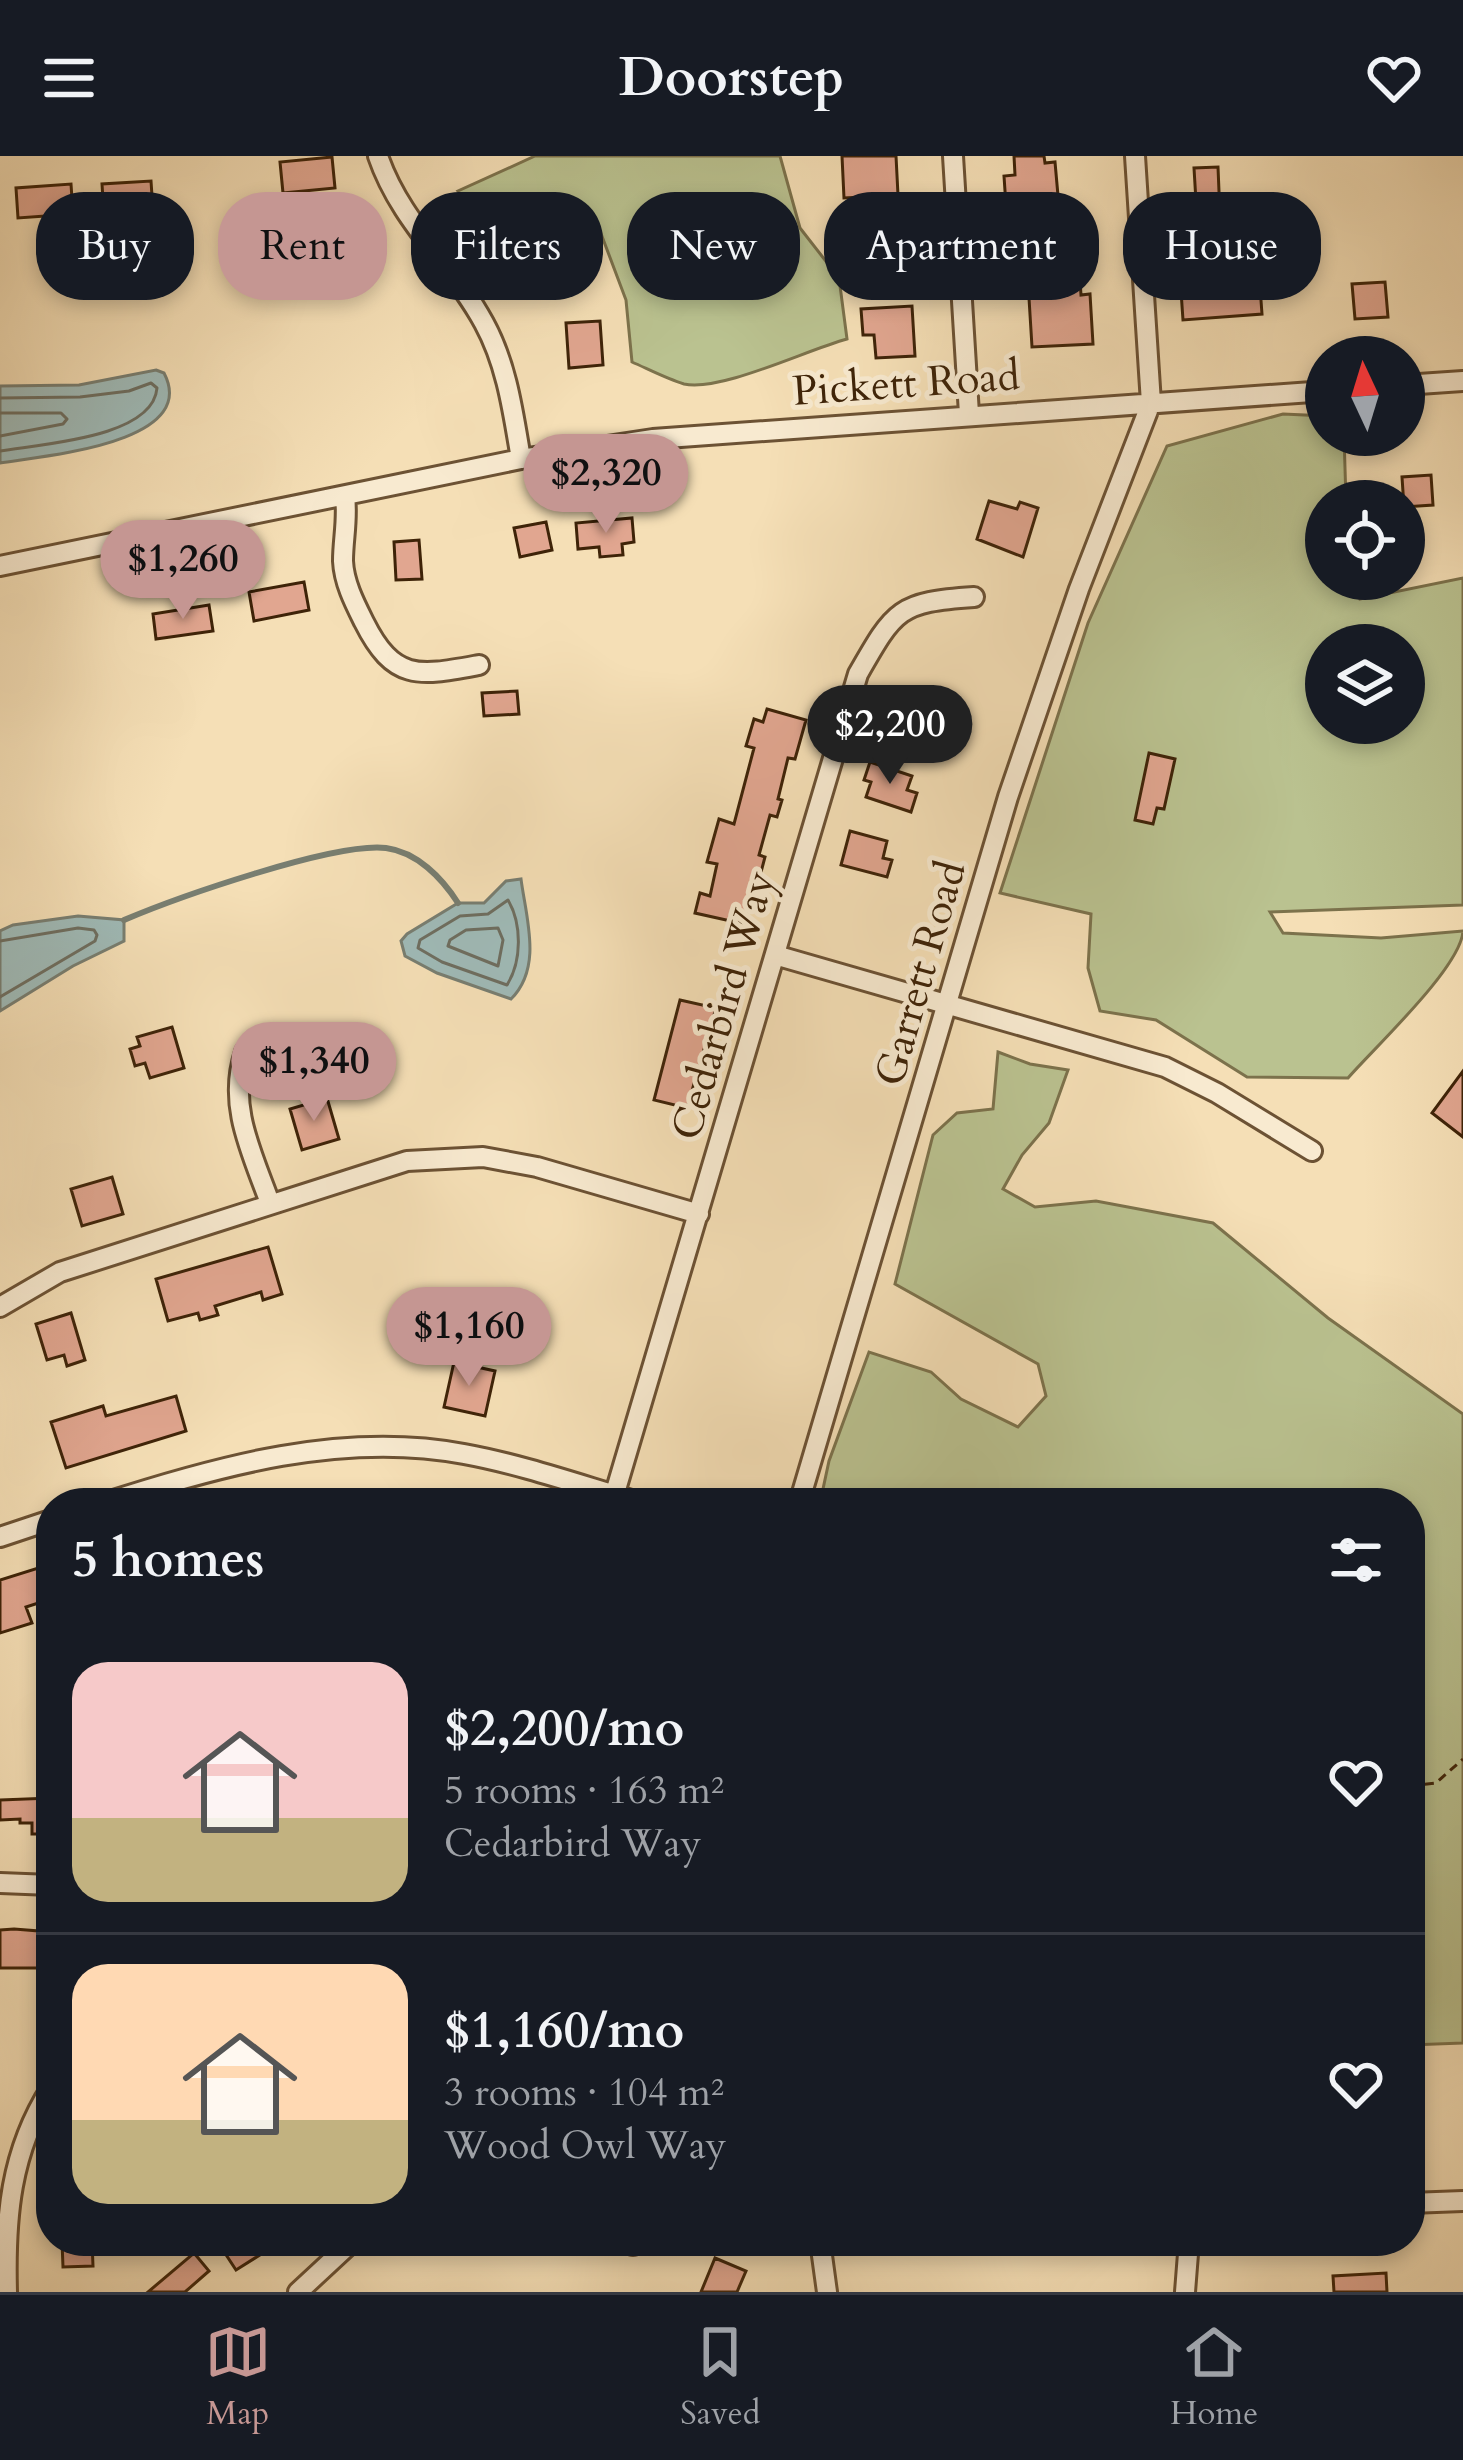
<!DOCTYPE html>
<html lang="en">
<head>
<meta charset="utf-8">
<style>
  body { margin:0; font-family:Cardo,serif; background:#242831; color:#f1f3f6; height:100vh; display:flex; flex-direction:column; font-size:45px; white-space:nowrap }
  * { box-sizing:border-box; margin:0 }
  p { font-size:39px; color:#9ea1a6 }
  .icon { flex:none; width:66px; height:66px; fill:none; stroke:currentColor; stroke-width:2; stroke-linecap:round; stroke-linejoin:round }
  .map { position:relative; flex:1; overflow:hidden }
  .sheet { position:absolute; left:36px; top:1332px; width:1389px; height:768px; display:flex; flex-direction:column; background:#171b24; border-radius:48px; box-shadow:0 6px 18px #0003 }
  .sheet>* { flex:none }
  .banner { position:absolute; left:36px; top:36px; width:1392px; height:108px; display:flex; gap:24px }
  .needle { width:78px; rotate:356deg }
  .controls { position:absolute; left:1305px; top:180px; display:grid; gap:24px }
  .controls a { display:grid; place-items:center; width:120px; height:120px; border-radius:50%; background:#171b24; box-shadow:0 6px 18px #0003; font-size:60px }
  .price { position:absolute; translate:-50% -102px; padding:0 27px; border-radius:42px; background:#c59692; color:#111; font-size:39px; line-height:78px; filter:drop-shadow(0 3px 6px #0008) }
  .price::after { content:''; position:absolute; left:50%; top:72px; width:36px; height:27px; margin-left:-18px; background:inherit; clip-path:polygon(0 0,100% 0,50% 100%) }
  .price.active { background:#222; color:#fff }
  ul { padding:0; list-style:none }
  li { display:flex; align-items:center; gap:36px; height:300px; padding:0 36px }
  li+li { border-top:3px solid #363941 }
  li span { display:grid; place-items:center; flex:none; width:336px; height:240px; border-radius:36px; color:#555 }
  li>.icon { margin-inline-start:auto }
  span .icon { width:144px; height:144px; fill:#fffc; stroke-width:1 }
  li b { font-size:51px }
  h2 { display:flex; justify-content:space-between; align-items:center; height:144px; padding:0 36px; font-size:51px }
  .tag { padding:0 42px; border-radius:48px; background:#171b24; box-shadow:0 6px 18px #0003; font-size:42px; line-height:108px }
  .tag.active { background:#c59692; color:#111 }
  header { display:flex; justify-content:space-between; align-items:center; height:156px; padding:0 36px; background:#171b24; font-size:54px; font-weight:700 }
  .tabs { display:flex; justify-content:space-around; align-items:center; height:168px; border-top:3px solid #363941; background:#171b24; font-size:33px; color:#9ea1a6 }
  .tabs a { display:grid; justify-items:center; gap:6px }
  .tabs .active { color:#c59692 }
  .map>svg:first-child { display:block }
  .green { fill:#bac290; stroke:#7c724c; stroke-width:3; fill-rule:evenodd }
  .water { fill:#9fbab7; stroke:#787e71; stroke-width:3 }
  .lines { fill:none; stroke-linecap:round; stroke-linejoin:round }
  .shore { stroke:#6e6e60; stroke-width:3 }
  .stream { stroke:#787e71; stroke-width:6 }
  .building { fill:#e1a690; stroke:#3e2308; stroke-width:3 }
  .minor-casing { stroke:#6c5234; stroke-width:24 }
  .path { stroke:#3e2308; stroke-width:3; stroke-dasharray:9 6; stroke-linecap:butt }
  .minor { stroke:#f8ead0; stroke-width:18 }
  .labels { text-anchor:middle; stroke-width:10; stroke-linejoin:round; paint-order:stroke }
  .street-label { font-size:42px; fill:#3e2308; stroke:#f8ead0 }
</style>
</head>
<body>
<header><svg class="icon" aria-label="menu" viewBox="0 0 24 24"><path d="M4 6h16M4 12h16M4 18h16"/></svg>Doorstep<svg class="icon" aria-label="heart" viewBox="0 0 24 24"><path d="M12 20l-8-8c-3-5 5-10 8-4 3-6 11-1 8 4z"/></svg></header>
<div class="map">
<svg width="1463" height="2136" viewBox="0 0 1463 2136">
  <rect width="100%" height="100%" fill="#f5dfb6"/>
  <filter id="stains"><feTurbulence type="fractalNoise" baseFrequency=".00167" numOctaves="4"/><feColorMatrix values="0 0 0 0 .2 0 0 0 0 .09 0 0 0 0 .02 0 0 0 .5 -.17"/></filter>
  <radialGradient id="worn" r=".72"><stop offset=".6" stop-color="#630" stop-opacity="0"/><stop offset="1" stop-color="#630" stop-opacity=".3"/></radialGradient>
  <!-- green -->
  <path class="green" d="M 535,0 L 780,0 L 800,72 L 839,122 L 847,183 C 806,194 721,236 684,228 C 667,223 648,213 632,206 L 626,144 L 600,75 L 568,52 L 486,67 L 458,35 Z
    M 1283,258 L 1326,260 L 1326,279 L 1344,279 L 1346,345 L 1326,345 L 1326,423 L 1355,423 L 1360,443 L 1463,422 L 1463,749 L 1270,756 L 1283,777 L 1381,782 L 1463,775 C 1461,811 1375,891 1348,922 L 1247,921 L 1156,864 L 1100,855 L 1088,812 L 1091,758 L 1000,737 L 1088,467 L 1167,290 ZM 1326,489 L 1404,489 L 1404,567 L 1326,567 Z
    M 998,896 L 1030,908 L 1068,914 L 1049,967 L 1022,999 L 1003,1033 L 1035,1051 L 1096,1045 L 1213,1067 L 1328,1162 L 1463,1258 L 1463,1887 L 1410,1889 L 1410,1347 L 820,1347 L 829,1305 L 869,1196 L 931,1216 L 961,1243 L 1018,1271 L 1046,1240 L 1038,1208 L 895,1128 L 933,979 L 957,957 L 993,953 Z"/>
  <!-- water -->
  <path class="water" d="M 156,214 L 164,217 C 201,288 40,300 0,307 L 0,230 L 79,229 Z
    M 521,723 C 526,762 543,811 511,843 L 437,817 L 405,800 L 401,785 L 407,778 L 458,747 L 484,747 L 506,725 Z
    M 78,760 L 124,764 L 124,785 L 73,810 L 0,855 L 0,775 L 13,769 Z"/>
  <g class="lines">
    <!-- shore -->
    <path class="shore" d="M 0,242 L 80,241 L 129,235 L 151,227 L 157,232 C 153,282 40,288 0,295
      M 0,257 L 61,257 L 67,263 L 63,268 L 0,280
      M 508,744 C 522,768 522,805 507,829 L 442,806 L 418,792 L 420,784 L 460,760 L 488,758 Z
      M 498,772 L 503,784 L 498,810 L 448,790 L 450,784 L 466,774 Z
      M 0,785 L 78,772 L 94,774 L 97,779 L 95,785 L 0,841"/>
    <!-- stream -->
    <path class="stream" d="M 124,764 C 176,742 334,686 386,692 C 417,696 442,722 458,747"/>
  </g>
  <!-- building -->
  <path class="building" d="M 842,0 L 896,0 L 898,39 L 844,42 Z
    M 1014,0 L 1044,0 L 1045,7 L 1055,6 L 1059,51 L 1075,50 L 1081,139 L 1090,138 L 1093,188 L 1032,191 L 1029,142 L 1036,141 L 1032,77 L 1008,79 L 1004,20 L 1015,19 Z
    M 332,1 L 335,32 L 283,37 L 280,6 Z
    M 1218,11 L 1220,60 L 1197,62 L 1194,12 Z
    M 151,25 L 153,55 L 104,59 L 102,28 Z
    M 71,28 L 73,58 L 18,62 L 16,32 Z
    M 553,38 L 593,95 L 574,108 L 534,50 Z
    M 898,66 L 899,78 L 910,78 L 912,111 L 899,112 L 900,123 L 871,125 L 870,112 L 859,112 L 857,83 L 868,82 L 867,68 Z
    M 1207,88 L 1209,117 L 1233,121 L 1234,133 L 1260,131 L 1262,158 L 1183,164 L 1181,135 L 1187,135 L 1184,89 Z
    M 737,91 L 738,115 L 666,120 L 665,96 Z
    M 1385,126 L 1388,161 L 1355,163 L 1352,128 Z
    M 912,150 L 915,200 L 876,202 L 874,179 L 863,179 L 861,153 Z
    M 600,165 L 603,209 L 569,212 L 566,167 Z
    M 1431,319 L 1433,349 L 1404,351 L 1402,321 Z
    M 989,345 L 1017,353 L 1020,346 L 1038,352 L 1023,401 L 977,383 Z
    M 632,362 L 634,386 L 622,388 L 623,399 L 600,401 L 599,391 L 578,393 L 576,367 Z
    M 546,366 L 552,394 L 520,401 L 514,372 Z
    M 419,384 L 422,423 L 396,424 L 394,386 Z
    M 304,426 L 309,454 L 254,465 L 249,436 Z
    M 209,449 L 213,475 L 156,483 L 153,458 Z
    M 517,535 L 519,558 L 484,560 L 482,537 Z
    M 767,553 L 806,564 L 795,603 L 788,602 L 778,643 L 782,644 L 777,661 L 770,659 L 759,699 L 765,701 L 760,720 L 756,719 L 744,768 L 695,757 L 700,737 L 710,740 L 717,708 L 707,706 L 719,663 L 734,668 L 754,592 L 746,590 L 754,563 L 763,566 Z
    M 1149,597 L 1175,603 L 1164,653 L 1157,652 L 1153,668 L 1135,664 Z
    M 870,606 L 912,620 L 907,634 L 917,637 L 911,656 L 866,641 L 871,626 L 864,624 Z
    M 850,675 L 887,685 L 883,702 L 892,704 L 887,721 L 841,709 Z
    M 680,844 L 716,852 L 687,952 L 654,944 Z
    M 172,871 L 184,912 L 150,922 L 145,907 L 135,910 L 130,893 L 140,890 L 137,881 Z
    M 1463,915 L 1463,981 L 1432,957 Z
    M 327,942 L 339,983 L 302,994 L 290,953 Z
    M 112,1021 L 123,1058 L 82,1070 L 71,1033 Z
    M 268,1091 L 282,1138 L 263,1144 L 261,1136 L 215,1150 L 218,1159 L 200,1164 L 198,1157 L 168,1165 L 156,1123 Z
    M 71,1157 L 85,1204 L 67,1210 L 64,1199 L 47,1204 L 36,1168 Z
    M 454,1206 L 495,1215 L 485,1260 L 444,1251 Z
    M 176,1240 L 186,1275 L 66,1312 L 51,1266 L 103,1250 L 106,1260 Z
    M 51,1408 L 51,1443 L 26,1451 L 32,1467 L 0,1477 L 0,1424 Z
    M 51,1642 L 51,1678 L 32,1678 L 32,1667 L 20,1667 L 20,1663 L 0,1664 L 0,1644 Z
    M 14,1773 L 51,1776 L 51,1812 L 0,1812 L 0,1774 Z
    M 62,2085 L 92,2085 L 93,2110 L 63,2111 Z
    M 217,2085 L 282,2085 L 236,2114 Z
    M 194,2097 L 209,2115 L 185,2136 L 148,2136 Z
    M 715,2102 L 746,2115 L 737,2136 L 701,2136 Z
    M 1386,2117 L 1387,2136 L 1334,2136 L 1333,2120 Z"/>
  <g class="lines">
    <!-- minor casing -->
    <g class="minor-casing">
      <path id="minor" d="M 378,0 C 400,65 452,108 484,167 C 507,209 513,256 521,303
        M 953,0 L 969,258
        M 1404,229 L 1463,225
        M 345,340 C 348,363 343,383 343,405 C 344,427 355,448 364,466 C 394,526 419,520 479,509
        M 0,410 L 521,303 L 653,283 L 1326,235
        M 775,799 L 1165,911 L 1217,937 L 1312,995
        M 245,896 C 227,949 252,997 270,1047
        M 0,1151 L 60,1116 L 407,1005 L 483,1001 L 537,1011 L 699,1058
        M 104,1347 C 218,1310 343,1275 464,1298 C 524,1309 583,1330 642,1347
        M 612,1347 L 858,518 C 895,453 899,446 974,441
        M 799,1347 L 1008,641 L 1079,433 L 1151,247 L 1135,0
        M 0,1381 L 51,1364
        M 0,1727 L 51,1729
        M 1410,2047 L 1463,2045
        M 629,2085 L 633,2089
        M 820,2085 L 827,2136
        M 7,2136 C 5,2062 10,1996 51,1932
        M 298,2136 L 353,2085
        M 1185,2136 L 1189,2085"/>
    </g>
    <!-- path -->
    <path class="path" d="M 1410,1630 L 1436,1627 L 1463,1603"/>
    <!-- minor -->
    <use href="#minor" class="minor"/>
  </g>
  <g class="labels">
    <!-- street labels -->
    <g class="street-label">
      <text transform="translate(906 226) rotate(-4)" y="15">Pickett Road</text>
      <text transform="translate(919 817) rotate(-74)" y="15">Garrett Road</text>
      <text transform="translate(722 849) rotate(-74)" y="15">Cedarbird Way</text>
    </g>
  </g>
  <rect width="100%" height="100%" filter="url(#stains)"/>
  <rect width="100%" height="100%" fill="url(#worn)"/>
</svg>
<div class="controls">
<a><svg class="needle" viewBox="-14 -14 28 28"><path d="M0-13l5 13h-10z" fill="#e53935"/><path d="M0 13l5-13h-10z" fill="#9ea1a6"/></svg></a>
<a><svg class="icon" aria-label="locate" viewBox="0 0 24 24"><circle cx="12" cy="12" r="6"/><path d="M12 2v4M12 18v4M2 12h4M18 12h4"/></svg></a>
<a><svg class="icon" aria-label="layers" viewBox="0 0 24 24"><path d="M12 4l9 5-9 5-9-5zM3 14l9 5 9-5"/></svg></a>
</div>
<b class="price" style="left:606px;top:380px">$2,320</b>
<b class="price" style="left:183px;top:466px">$1,260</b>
<b class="price active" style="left:890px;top:631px">$2,200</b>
<b class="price" style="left:314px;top:968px">$1,340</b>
<b class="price" style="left:469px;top:1233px">$1,160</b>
<div class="banner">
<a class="tag">Buy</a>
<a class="tag active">Rent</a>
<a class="tag">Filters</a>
<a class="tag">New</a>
<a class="tag">Apartment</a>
<a class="tag">House</a>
</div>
<section class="sheet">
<h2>5 homes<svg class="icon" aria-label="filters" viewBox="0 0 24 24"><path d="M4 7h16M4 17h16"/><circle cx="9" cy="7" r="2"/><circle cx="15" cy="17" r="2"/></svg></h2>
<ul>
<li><span style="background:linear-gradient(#f6c9c9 65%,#c2b280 0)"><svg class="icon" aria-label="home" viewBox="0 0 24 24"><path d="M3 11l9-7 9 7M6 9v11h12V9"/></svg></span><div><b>$2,200/mo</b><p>5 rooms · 163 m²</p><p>Cedarbird Way</p></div><svg class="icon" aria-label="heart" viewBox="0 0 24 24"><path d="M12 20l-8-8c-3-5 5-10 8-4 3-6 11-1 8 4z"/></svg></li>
<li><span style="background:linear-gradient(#ffd9b3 65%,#c2b280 0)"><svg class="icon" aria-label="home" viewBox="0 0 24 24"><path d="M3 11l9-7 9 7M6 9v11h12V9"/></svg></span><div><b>$1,160/mo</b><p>3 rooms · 104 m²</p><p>Wood Owl Way</p></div><svg class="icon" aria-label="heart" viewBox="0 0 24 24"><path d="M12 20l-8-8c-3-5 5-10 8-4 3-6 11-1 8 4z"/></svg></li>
</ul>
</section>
</div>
<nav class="tabs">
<a class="active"><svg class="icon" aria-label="map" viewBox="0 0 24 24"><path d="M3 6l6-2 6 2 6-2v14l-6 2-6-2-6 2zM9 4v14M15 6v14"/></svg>Map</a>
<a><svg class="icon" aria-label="saved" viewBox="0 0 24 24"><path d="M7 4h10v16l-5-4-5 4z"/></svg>Saved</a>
<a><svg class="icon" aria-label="home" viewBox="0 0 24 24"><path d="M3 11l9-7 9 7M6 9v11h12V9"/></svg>Home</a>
</nav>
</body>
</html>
